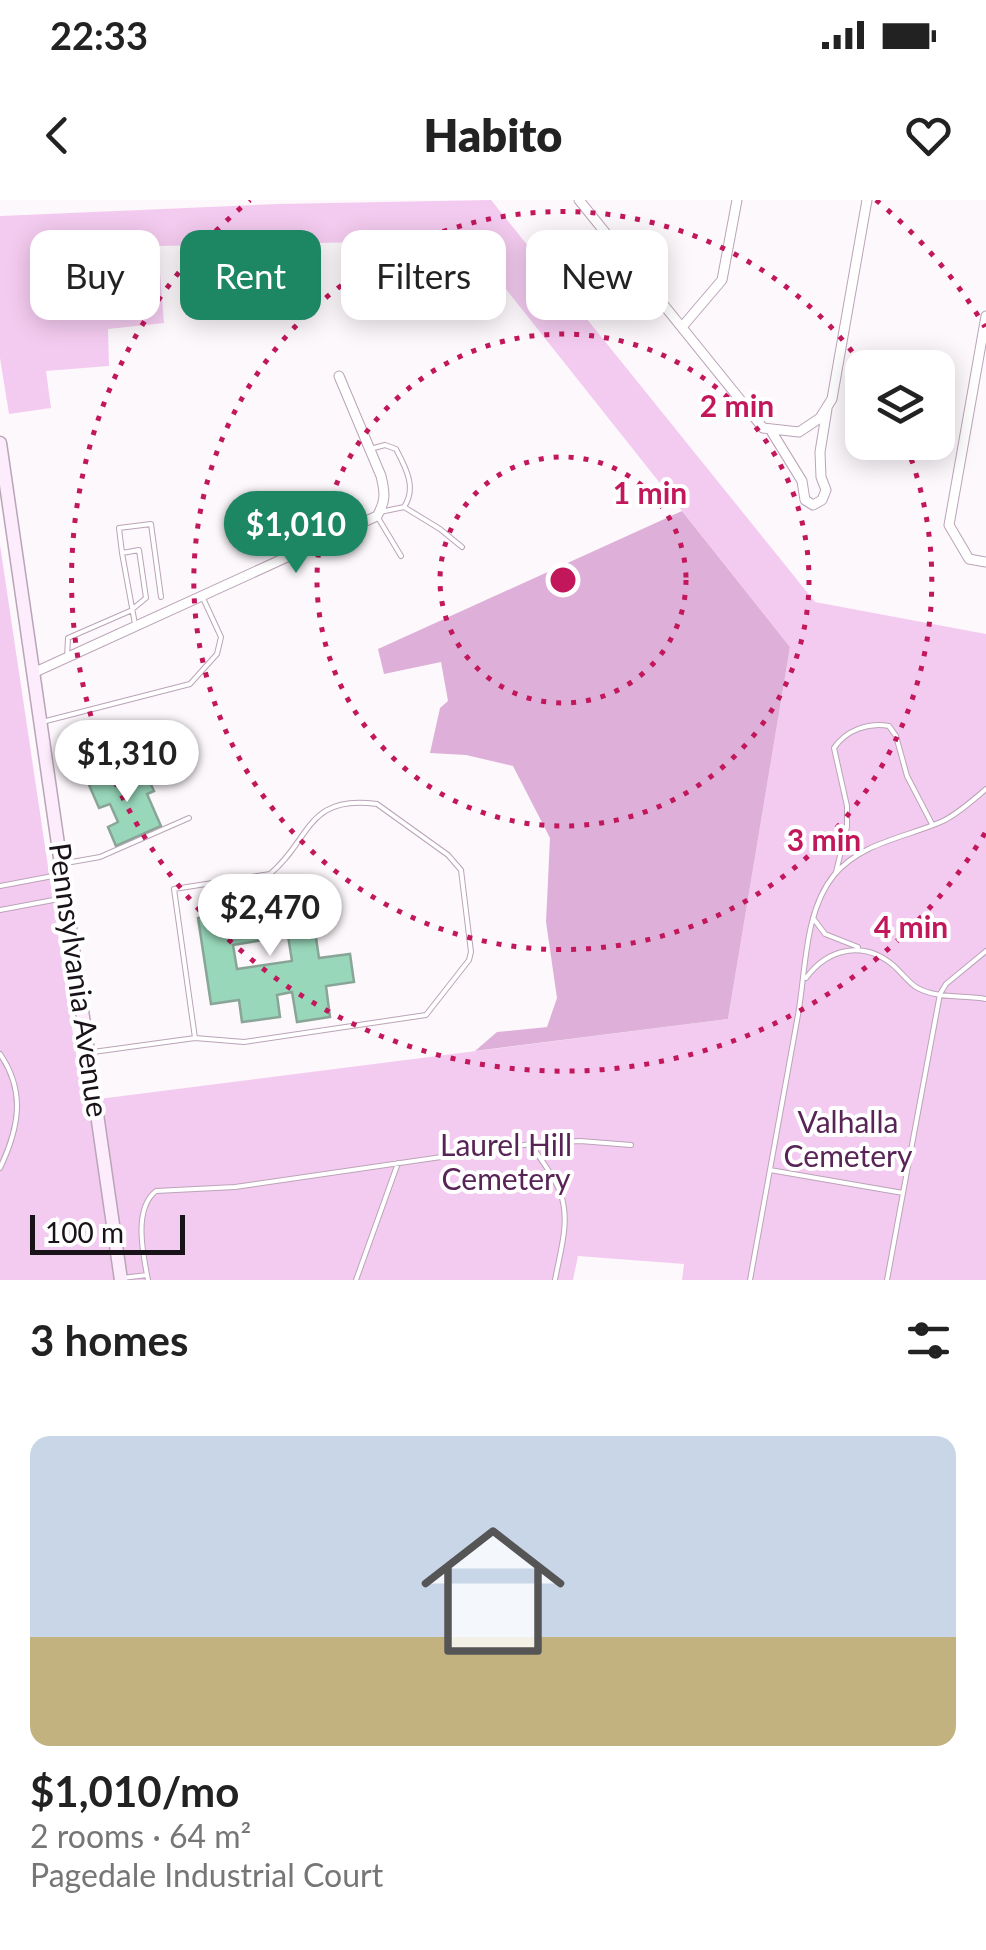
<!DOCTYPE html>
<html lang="en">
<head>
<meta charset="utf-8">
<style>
  body { margin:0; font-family:Lato,sans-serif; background:#f2f2f2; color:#222; height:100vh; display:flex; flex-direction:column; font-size:38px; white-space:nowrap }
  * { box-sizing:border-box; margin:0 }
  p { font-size:32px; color:#767676 }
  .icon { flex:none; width:55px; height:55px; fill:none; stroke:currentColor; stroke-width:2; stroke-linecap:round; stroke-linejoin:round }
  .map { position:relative; height:1080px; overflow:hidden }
  .panel { display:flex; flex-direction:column; background:#fff; flex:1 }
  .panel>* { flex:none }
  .top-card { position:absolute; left:30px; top:30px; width:928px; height:90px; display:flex; gap:20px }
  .buttons { position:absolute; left:845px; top:150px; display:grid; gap:20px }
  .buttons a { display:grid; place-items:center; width:110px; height:110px; border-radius:20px; background:#fff; box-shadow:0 5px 25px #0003; font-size:50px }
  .scale { position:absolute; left:30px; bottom:25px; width:155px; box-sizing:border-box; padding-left:10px; border:5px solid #1a1219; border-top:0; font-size:28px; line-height:35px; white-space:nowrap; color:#1a1219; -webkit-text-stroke:8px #fff; paint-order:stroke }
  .price { position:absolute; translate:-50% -85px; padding:0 22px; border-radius:35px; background:#fff; color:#222; font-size:32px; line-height:65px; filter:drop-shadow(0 2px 5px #0008) }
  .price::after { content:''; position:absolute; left:50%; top:60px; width:30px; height:22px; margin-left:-15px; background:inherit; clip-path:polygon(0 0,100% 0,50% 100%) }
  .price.active { background:#1d8662; color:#fff }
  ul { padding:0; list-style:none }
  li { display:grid; align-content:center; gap:20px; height:530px; padding:0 30px }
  li span { display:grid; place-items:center; height:310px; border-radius:20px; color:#555 }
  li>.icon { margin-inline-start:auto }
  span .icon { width:180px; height:180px; fill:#fffc; stroke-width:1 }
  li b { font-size:42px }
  h2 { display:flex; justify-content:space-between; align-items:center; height:120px; padding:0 30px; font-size:42px }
  .chip { padding:0 35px; border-radius:20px; background:#fff; box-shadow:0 5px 25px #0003; font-size:35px; line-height:90px }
  .chip.active { background:#1d8662; color:#fff }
  .status { display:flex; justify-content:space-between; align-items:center; height:70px; padding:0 50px; background:#fff; direction:ltr }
  .status svg { height:28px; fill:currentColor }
  header { display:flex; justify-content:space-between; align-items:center; height:130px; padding:0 30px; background:#fff; font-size:45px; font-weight:800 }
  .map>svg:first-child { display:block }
  .green { fill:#f4cbf0 }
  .forest { fill:#deb0d9 }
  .building { fill:#98d7ba; stroke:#89a597; stroke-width:2.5; fill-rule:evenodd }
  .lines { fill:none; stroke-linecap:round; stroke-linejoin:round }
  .lane-casing { stroke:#baa4b7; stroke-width:6 }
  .street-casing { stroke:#baa4b7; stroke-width:11 }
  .secondary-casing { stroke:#baa4b7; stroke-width:15 }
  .lane { stroke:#fff; stroke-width:4 }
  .street { stroke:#fff; stroke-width:9 }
  .secondary { stroke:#fdecfb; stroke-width:12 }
  .ring { fill:none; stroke:#c2185b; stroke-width:5; stroke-dasharray:5 10 }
  .labels { text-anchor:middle; stroke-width:8; stroke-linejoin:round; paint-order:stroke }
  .street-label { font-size:30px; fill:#1a1219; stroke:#fff }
  .park-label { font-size:30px; fill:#582355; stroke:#fff }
  .centre { fill:#c2185b; stroke:#fff; stroke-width:5 }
  .ring-label { font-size:30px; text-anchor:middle; font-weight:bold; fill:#c2185b; stroke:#fff; stroke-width:8; stroke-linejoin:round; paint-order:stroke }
</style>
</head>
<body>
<div class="status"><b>22:33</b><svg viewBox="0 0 49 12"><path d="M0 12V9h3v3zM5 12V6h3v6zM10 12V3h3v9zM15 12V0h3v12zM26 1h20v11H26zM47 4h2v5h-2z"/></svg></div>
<header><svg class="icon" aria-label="back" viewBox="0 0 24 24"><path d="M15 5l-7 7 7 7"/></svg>Habito<svg class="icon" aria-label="heart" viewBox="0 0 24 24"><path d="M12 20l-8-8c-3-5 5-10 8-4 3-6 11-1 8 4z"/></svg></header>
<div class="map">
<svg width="986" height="1080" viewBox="0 0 986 1080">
  <rect width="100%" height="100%" fill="#fdf8fc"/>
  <!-- green -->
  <path class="green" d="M 491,0 L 815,402 L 986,434 L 986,1080 L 682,1080 L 684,1064 L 578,1056 L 573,1080 L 0,1080 L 0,345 L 83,901 L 728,819 L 790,447 L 467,40 L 158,46 L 164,123 L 108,129 L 109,166 L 46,171 L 51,208 L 9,214 L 0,158 L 0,16 L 278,4 Z"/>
  <!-- forest -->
  <path class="forest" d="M 682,311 L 790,447 L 728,819 L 475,851 L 497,832 L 547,827 L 557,798 L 546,722 L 550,638 L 513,566 L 466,555 L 430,553 L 440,508 L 448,501 L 441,462 L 384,474 L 378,449 Z"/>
  <!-- building -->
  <path class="building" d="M 126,569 L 132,581 L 142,576 L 144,580 L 148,578 L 154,591 L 147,594 L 161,626 L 116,646 L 108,627 L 118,622 L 110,604 L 99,608 L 89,585 Z
    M 281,689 L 284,708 L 311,704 L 319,758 L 350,754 L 354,782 L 326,786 L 330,817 L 297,822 L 292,792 L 277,795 L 280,817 L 242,822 L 239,800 L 211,804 L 198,718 L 242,712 L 239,695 ZM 288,736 L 292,761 L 237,769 L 233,745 Z"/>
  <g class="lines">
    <!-- lane casing -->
    <g class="lane-casing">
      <path id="lane" d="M 370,249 L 385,245 L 396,249 C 406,268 417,288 404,307
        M 380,312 L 404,307 L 440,329 L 462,347
        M 377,316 L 401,356
        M 122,353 L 119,328 L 151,324 L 161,397
        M 67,457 L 68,438 L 130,411 L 146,398 L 139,350 L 122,353 L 135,424
        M 42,522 L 190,484 L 217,454 L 221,437 L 202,396
        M 66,663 L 100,657 L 189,618
        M 836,672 L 847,627 L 847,606 L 834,548 C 846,530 869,522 889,526 L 896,536 L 907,576 L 932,624
        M 0,686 L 58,675
        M 0,710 L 64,698
        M 813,718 L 825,734 L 858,747
        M 806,778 C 828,748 864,740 894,766 C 901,772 908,782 916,787 C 935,799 965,795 986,799
        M 93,852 L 195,838 L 244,842 L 426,815 L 469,760 L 471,752 L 461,670 L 448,655 L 377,604 C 306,594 311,640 270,674 L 174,689 L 195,838
        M 0,854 C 26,892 19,928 0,968
        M 531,944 C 540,959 554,976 560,992 C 571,1020 560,1052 555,1080
        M 770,970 L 903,993 L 940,794 L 946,784 L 986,751
        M 122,1078 L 147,1075
        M 148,1080 C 143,1054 133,1009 156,991 L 235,987 L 531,944 L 580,941 L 631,945
        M 356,1080 L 398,963
        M 750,1080 C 766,992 782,903 798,815 C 806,770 804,712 834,675 C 862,642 905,638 943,621 C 959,613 973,600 986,589
        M 887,1080 L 903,993"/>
    </g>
    <!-- street casing -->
    <g class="street-casing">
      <path id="street" d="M 579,0 L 763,228 L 799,232 L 820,218 L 832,199 L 867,0
        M 986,116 L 949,325 L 969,359 L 986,362
        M 682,127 L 722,80 L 737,0
        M 770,229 L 802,281 L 805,300 L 813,305 L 822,300 L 826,290 L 821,277 L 820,252 L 827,209
        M 33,473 L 377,316 C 386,302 385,292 381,276 L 339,176"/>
    </g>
    <!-- secondary casing -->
    <g class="secondary-casing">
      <path id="secondary" d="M 0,243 L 121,1080"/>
    </g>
    <!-- lane -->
    <use href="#lane" class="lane"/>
    <!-- street -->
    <use href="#street" class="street"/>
    <!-- secondary -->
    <use href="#secondary" class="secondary"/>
  </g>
  <!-- distance rings -->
  <g class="ring">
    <circle cx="563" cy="380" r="123"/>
    <circle cx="563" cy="380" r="246"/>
    <path d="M906 245A369 369 0 1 1 863 166"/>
    <path d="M985 633A492 492 0 1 1 250 0M876 0A492 492 0 0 1 985 127"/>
  </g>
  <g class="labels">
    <!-- street labels -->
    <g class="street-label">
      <text transform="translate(78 780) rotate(82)" y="10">Pennsylvania Avenue</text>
    </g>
    <!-- park labels -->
    <g class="park-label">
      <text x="848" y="933">Valhalla<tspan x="848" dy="34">Cemetery</tspan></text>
      <text x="506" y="956">Laurel Hill<tspan x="506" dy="34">Cemetery</tspan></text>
    </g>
  </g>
  <circle cx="563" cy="380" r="15" class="centre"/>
  <g class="ring-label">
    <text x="737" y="217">2 min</text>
    <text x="650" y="304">1 min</text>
    <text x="824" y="651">3 min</text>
    <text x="911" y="738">4 min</text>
  </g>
</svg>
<div class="buttons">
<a><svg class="icon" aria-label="layers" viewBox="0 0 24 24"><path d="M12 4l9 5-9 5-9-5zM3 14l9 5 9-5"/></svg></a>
</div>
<div class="scale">100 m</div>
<b class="price active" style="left:296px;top:376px">$1,010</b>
<b class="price" style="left:127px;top:605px">$1,310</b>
<b class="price" style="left:270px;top:759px">$2,470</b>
<div class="top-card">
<a class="chip">Buy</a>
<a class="chip active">Rent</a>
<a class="chip">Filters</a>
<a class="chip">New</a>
</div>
</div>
<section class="panel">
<h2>3 homes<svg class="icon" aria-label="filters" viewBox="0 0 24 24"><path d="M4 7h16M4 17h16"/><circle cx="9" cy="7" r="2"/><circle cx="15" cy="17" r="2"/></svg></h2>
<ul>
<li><span style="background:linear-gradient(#c9d6e8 65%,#c2b280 0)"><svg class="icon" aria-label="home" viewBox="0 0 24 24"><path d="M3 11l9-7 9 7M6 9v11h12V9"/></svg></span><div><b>$1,010/mo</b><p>2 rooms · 64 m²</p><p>Pagedale Industrial Court</p></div></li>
</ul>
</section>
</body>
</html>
